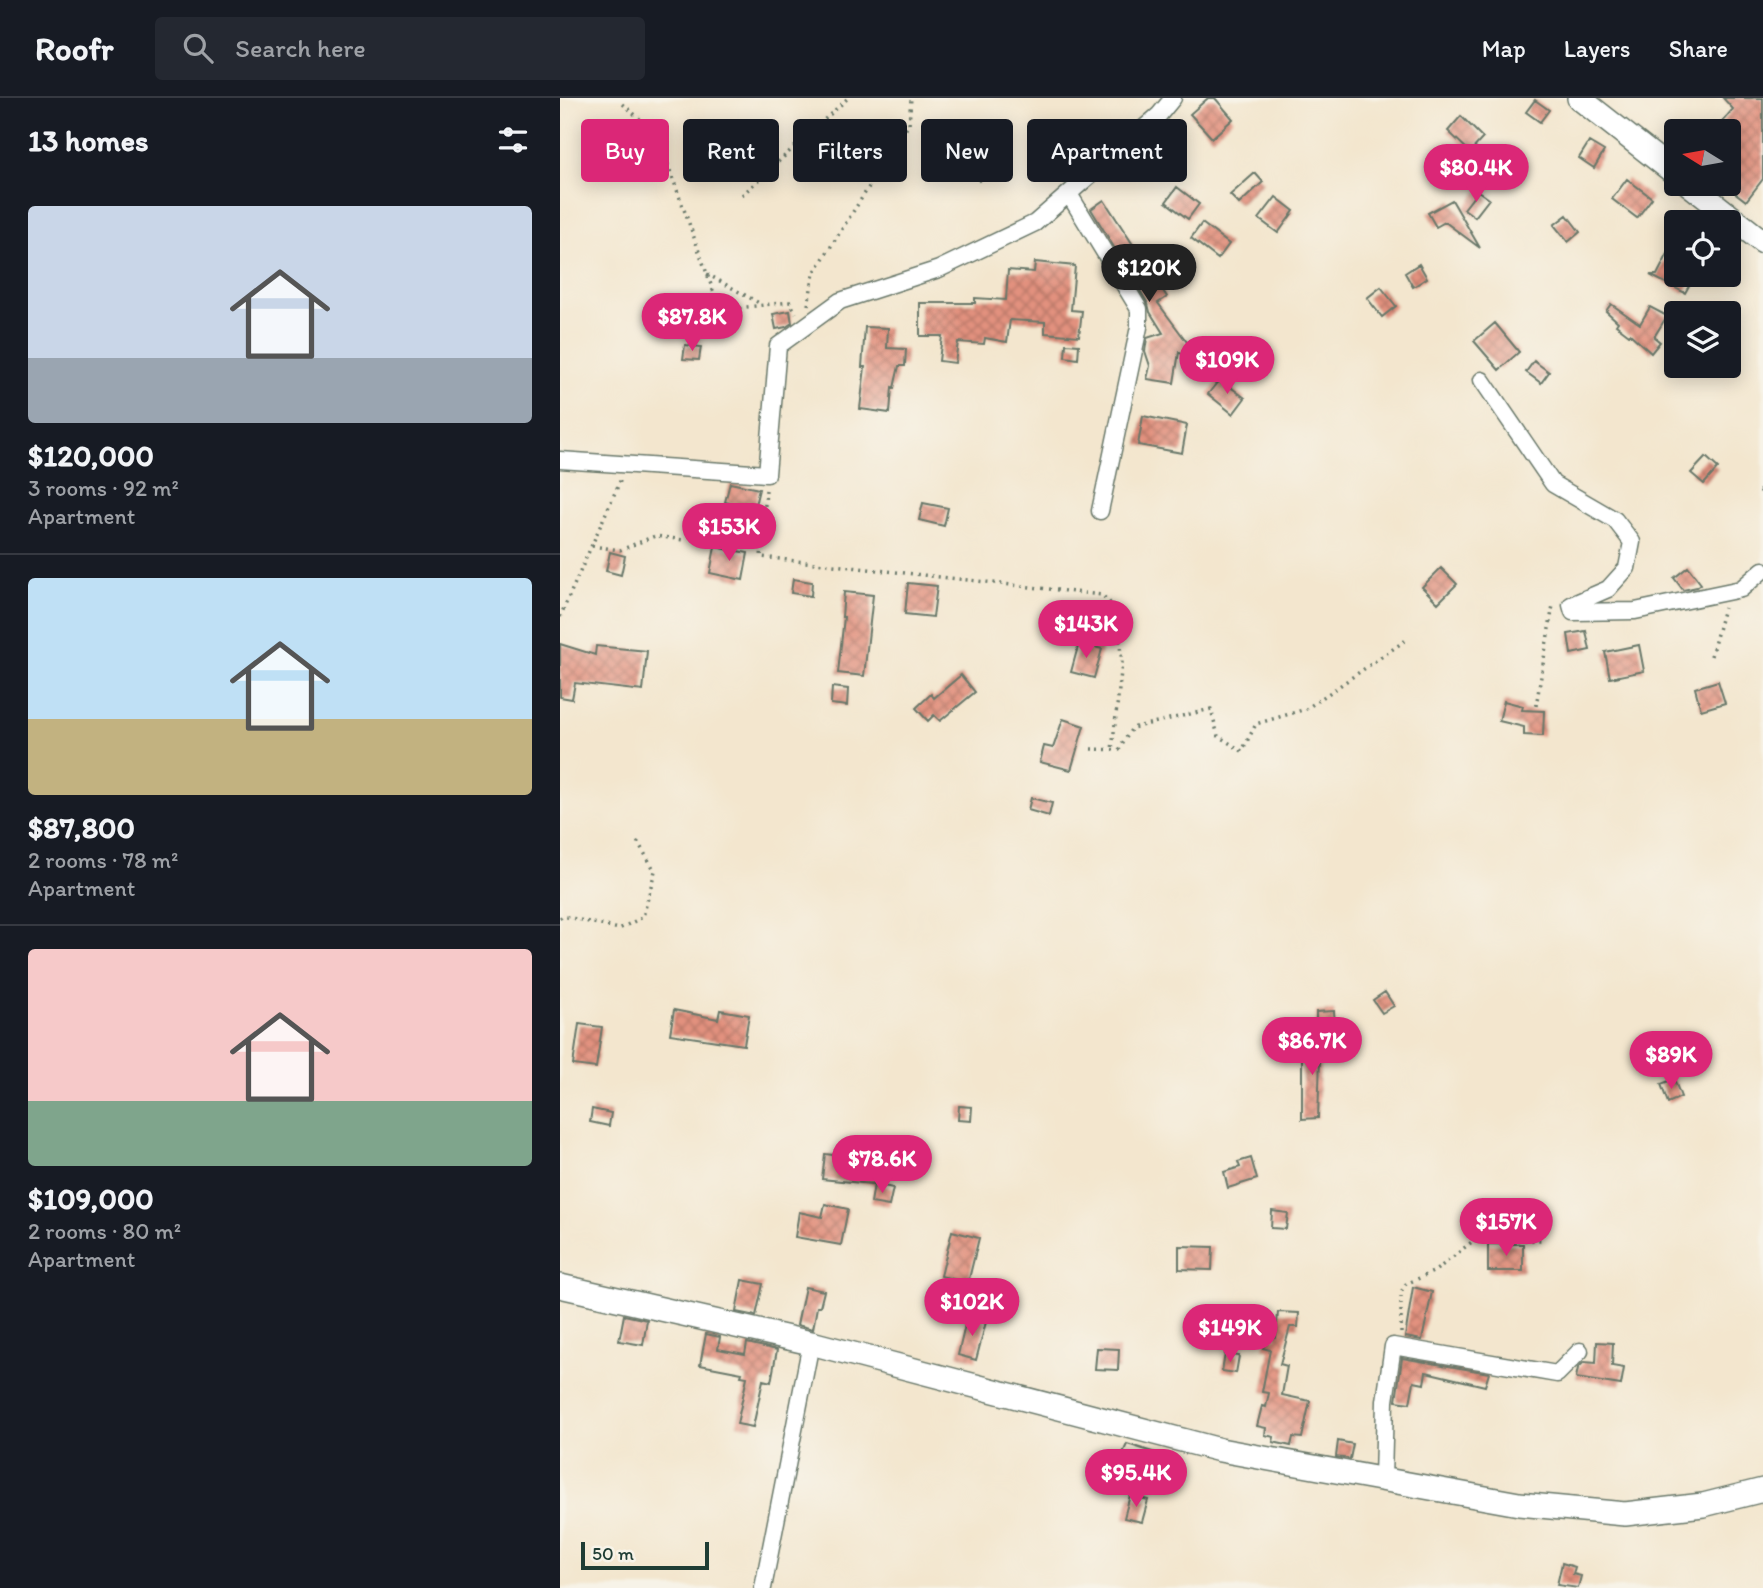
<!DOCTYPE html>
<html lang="en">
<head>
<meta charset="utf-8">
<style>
  body { margin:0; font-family:Itim,sans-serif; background:#242831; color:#f1f3f6; height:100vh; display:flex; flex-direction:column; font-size:26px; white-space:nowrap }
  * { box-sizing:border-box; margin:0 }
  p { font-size:23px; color:#9ea1a6 }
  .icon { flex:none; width:38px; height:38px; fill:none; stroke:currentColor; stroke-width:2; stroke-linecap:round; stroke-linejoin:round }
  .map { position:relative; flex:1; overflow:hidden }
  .side { display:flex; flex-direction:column; background:#171b24; width:560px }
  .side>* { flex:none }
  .banner { position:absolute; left:21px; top:21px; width:665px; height:63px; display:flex; gap:14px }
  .needle { width:46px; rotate:281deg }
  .tools { position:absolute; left:1104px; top:21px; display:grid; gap:14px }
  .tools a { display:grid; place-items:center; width:77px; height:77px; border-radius:7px; background:#171b24; box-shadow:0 4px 18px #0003; font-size:35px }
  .scale { position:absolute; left:21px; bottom:18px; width:128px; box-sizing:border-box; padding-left:7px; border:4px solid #1f3d34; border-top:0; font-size:19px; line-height:24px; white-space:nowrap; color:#1f3d34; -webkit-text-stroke:5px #f7f3e8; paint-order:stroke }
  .price { position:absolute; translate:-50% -60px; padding:0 16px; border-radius:24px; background:#db2777; color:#fff; font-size:23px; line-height:46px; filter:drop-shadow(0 2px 4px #0008) }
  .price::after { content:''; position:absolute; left:50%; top:42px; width:21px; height:16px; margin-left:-10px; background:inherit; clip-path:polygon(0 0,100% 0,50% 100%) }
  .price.selected { background:#222; color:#fff }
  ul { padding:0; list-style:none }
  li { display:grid; align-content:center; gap:14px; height:371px; padding:0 28px }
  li+li { border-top:2px solid #363941 }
  li span { display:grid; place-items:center; height:217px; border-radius:7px; color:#555 }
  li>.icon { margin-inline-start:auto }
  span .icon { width:126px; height:126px; fill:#fffc; stroke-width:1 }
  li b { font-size:30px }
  h2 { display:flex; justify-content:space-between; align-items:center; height:84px; padding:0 28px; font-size:30px }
  .tag { padding:0 24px; border-radius:7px; background:#171b24; box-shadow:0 4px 18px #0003; font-size:24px; line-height:63px }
  .tag.selected { background:#db2777; color:#fff }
  header { display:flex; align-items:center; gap:42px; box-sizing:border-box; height:98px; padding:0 35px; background:#171b24; border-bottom:2px solid #363941 }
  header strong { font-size:33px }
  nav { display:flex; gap:38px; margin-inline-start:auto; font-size:24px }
  .search { width:490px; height:63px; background:#242831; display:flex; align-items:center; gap:18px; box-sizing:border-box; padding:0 24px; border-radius:7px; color:#9ea1a6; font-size:26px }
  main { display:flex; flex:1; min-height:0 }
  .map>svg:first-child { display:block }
  .building { fill:url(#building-cross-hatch) }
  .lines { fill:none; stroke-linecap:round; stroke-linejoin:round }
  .street-casing { stroke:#69786a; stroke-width:19 }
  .secondary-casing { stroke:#69786a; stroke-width:26 }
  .path { stroke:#69786a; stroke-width:3.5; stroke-dasharray:2 5; stroke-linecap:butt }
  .street { stroke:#fff; stroke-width:16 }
  .secondary { stroke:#fff; stroke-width:23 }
</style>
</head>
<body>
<header>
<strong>Roofr</strong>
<div class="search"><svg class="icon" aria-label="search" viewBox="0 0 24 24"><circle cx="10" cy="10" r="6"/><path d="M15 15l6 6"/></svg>Search here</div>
<nav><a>Map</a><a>Layers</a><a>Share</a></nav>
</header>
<main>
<section class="side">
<h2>13 homes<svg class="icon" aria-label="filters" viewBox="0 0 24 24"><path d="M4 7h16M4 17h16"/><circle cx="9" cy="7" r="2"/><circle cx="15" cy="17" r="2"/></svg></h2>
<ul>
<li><span style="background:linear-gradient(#c9d6e8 70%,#9aa5b1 0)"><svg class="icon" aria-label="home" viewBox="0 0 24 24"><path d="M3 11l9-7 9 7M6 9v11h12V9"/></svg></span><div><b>$120,000</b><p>3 rooms · 92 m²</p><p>Apartment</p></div></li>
<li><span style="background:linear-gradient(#bfe0f5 65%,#c2b280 0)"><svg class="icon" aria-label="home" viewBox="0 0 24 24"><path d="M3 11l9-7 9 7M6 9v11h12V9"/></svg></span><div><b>$87,800</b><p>2 rooms · 78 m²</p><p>Apartment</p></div></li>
<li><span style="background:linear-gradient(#f6c9c9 70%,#7fa58c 0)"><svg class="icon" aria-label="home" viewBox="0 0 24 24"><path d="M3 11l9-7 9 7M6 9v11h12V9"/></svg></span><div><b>$109,000</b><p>2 rooms · 80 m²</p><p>Apartment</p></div></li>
</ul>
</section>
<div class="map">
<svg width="1203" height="1490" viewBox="0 0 1203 1490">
  <defs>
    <pattern id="building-cross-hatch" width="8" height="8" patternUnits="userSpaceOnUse" patternTransform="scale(1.75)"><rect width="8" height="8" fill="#e2917e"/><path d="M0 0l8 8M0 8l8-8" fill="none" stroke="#b77868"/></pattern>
  </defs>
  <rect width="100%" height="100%" fill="#f7f3e8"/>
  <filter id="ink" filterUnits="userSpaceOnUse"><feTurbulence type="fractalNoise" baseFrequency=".0143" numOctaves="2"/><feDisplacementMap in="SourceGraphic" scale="14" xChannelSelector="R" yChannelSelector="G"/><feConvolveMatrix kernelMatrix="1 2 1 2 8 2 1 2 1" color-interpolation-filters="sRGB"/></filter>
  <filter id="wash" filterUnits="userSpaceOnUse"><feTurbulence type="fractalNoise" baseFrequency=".00686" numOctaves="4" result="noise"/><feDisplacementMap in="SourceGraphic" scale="28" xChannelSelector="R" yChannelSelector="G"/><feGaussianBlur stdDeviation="1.57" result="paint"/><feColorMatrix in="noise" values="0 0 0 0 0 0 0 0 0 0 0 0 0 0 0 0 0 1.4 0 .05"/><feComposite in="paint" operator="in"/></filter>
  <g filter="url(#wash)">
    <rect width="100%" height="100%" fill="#f3e6ce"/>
    <g id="blocks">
      <!-- building -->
      <path class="building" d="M 648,0 L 655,0 L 673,21 L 652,40 L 630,16 Z
        M 1163,0 L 1203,0 L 1203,81 L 1186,103 L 1169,90 L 1169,33 L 1154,33 L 1173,11 Z
        M 975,2 L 989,12 L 980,24 L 966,14 Z
        M 901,18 L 923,40 L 910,54 L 888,33 Z
        M 1029,44 L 1044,53 L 1034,70 L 1019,60 Z
        M 427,63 L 434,74 L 419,83 L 412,72 Z
        M 695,75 L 703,84 L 679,106 L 670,97 Z
        M 1067,81 L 1092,100 L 1077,120 L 1052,101 Z
        M 617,89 L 639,106 L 628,121 L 606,104 Z
        M 918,93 L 929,101 L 915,119 L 904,111 Z
        M 716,99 L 734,113 L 718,135 L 699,121 Z
        M 544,102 L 607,199 L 598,205 L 627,244 L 644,257 L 637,268 L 619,254 L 614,285 L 587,281 L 590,268 L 585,253 L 587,240 L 603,235 L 590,214 L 588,206 L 531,111 Z
        M 892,102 L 920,150 L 885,124 L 876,129 L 868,115 Z
        M 1007,117 L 1020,134 L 1008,144 L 994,127 Z
        M 642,125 L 669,146 L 658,161 L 631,140 Z
        M 1116,140 L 1116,177 L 1135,177 L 1125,195 L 1090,177 L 1097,177 Z
        M 475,164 L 515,168 L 511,212 L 522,213 L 519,238 L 485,235 L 485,224 L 450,222 L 447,244 L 425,240 L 424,246 L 398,244 L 395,265 L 379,263 L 382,238 L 360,238 L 360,205 L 415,205 L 415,200 L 446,202 L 448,172 L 474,174 Z
        M 859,166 L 867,180 L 853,189 L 845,175 Z
        M 821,189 L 836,208 L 822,219 L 807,200 Z
        M 1051,206 L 1080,226 L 1090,209 L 1107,218 L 1094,239 L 1100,244 L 1091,255 L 1070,236 L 1069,237 L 1056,227 L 1058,224 L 1046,213 Z
        M 230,213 L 232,225 L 226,229 L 216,231 L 213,216 Z
        M 935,225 L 959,254 L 939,272 L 914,243 Z
        M 305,229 L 328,230 L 327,250 L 346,251 L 345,268 L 339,268 L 334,290 L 332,289 L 330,315 L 300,311 L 305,269 L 302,269 Z
        M 506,246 L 519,247 L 518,261 L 505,259 Z
        M 125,247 L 141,249 L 139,262 L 123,261 Z
        M 974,263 L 989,274 L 981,285 L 966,274 Z
        M 660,281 L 685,300 L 673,316 L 648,296 Z
        M 583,318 L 627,327 L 622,355 L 578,347 Z
        M 1146,359 L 1158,370 L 1144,386 L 1131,375 Z
        M 170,385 L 199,391 L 194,411 L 165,404 Z
        M 363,405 L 388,410 L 384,428 L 359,422 Z
        M 155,449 L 188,455 L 183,482 L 150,475 Z
        M 50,454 L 65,458 L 61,477 L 46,473 Z
        M 1128,469 L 1141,486 L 1137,489 L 1123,492 L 1114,480 Z
        M 881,470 L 897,486 L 878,505 L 862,489 Z
        M 233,481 L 252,484 L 251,498 L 231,495 Z
        M 348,485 L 377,488 L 373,519 L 345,516 Z
        M 284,494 L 313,497 L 304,578 L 278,575 L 284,519 L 282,519 Z
        M 1026,533 L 1030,552 L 1011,556 L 1008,536 Z
        M 519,545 L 542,551 L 534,580 L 511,574 Z
        M 0,546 L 35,557 L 36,548 L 87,553 L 83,593 L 15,585 L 12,601 L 0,599 Z
        M 1079,547 L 1084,573 L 1050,580 L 1045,554 Z
        M 401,577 L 415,594 L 380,623 L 374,617 L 368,623 L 356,610 L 371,596 L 374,600 Z
        M 1158,583 L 1165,605 L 1141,612 L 1135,590 Z
        M 272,589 L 288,591 L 287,608 L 271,606 Z
        M 944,603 L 963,608 L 962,612 L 984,613 L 983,638 L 964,637 L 964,629 L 939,623 Z
        M 503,621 L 524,628 L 511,672 L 480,664 L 484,648 L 493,650 Z
        M 471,700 L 492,705 L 489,718 L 468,712 Z
        M 825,894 L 834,908 L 822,915 L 813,902 Z
        M 114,912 L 158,921 L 160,912 L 189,917 L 184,947 L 110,936 Z
        M 774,913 L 775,928 L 756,929 L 756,914 Z
        M 19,926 L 42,929 L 36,970 L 13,967 Z
        M 742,945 L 767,945 L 769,960 L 760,961 L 758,1020 L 742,1021 Z
        M 1114,981 L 1121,999 L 1108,1005 L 1101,986 Z
        M 399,1008 L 412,1009 L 411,1023 L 398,1022 Z
        M 32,1011 L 51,1015 L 49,1028 L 30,1024 Z
        M 265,1056 L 325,1063 L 321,1087 L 262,1081 Z
        M 691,1060 L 697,1081 L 668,1090 L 664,1074 L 680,1069 L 678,1064 Z
        M 314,1086 L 333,1090 L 329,1108 L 311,1105 Z
        M 265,1106 L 288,1111 L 281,1147 L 235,1139 L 239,1114 L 262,1119 Z
        M 712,1113 L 728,1115 L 726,1131 L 711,1130 Z
        M 392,1133 L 419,1140 L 408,1185 L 381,1178 Z
        M 928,1146 L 963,1146 L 963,1173 L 928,1173 Z
        M 619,1148 L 653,1149 L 652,1172 L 619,1171 Z
        M 182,1182 L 203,1186 L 196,1218 L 176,1214 Z
        M 245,1189 L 264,1193 L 260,1209 L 257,1209 L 253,1231 L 237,1227 Z
        M 853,1189 L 872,1194 L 862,1242 L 845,1239 Z
        M 718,1214 L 739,1215 L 738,1229 L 730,1229 L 720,1266 L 727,1268 L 722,1297 L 750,1303 L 742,1340 L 733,1339 L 731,1348 L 713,1344 L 714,1339 L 705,1337 L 706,1330 L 697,1328 L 702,1308 L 706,1309 L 709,1295 L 702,1294 L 710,1252 L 703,1250 L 707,1238 L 716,1240 Z
        M 64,1217 L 87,1222 L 83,1247 L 59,1243 Z
        M 407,1219 L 426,1224 L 416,1262 L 398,1257 Z
        M 146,1236 L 160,1239 L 158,1251 L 185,1256 L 187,1245 L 217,1252 L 211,1284 L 203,1282 L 193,1329 L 177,1326 L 187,1279 L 181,1278 L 182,1275 L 140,1267 Z
        M 1037,1244 L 1053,1245 L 1052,1268 L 1064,1270 L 1061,1287 L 1016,1280 L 1018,1270 L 1024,1264 L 1036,1265 Z
        M 537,1250 L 559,1251 L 558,1272 L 535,1271 Z
        M 665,1256 L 679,1258 L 676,1275 L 662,1273 Z
        M 842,1260 L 929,1275 L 925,1288 L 866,1274 L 864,1286 L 854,1284 L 850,1305 L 836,1303 Z
        M 778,1343 L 793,1346 L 790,1361 L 776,1359 Z
        M 567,1346 L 615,1361 L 609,1378 L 560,1362 Z
        M 570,1397 L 588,1402 L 582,1424 L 564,1420 Z
        M 1002,1465 L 1015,1469 L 1013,1476 L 1021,1478 L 1018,1490 L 997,1487 Z"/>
    </g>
  </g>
  <g filter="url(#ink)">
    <use href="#blocks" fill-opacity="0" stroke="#69786a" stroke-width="2"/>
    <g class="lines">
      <!-- street casing -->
      <g class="street-casing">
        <path id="street" d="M 509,96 L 579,211 L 579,229 L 540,413
          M 922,282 L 993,386 L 1055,422 L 1072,444 L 1067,470 L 1048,491 L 1011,507 L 1013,514 L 1075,513 L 1181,491 L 1203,472
          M 0,362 L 207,376 L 218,248 L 280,203 L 379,171 L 475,125 L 599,17 L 613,0
          M 823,1381 L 825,1303 L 833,1248 L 997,1276 L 1020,1253
          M 203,1490 L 251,1245"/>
      </g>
      <!-- secondary casing -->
      <g class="secondary-casing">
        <path id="secondary" d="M 1019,0 L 1116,76
          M 1129,86 L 1203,144
          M 0,1188 L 251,1245 L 660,1352 L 959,1406 L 1065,1416 L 1143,1407 L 1203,1392"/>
      </g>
      <!-- path -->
      <path class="path" d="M 63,6 L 97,36 L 160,212 L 230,204 L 236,215
        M 182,97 L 288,0
        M 147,176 L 201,206
        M 248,207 L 254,175 L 349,26 L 351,0
        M 206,392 L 201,459 L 542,497 L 556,511 L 562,565 L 552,652
        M 1199,393 L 1203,392
        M 32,448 L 60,452 L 95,438 L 124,442
        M 0,519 L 61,381
        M 1151,558 L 1164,510
        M 976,608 L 993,507
        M 531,651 L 559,652 L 572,630 L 651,611 L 658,638 L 682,653 L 696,626 L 746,611 L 846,542
        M 0,820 L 3,818 L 59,831 L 83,819 L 95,773 L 76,741
        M 841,1235 L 841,1194 L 846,1186 L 875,1173 L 913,1143 L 985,1142"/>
      <!-- street -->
      <use href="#street" class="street"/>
      <!-- secondary -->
      <use href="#secondary" class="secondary"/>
    </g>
  </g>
</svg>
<div class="tools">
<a><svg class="needle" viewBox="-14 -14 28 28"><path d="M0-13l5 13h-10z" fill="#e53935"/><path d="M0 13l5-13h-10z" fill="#9ea1a6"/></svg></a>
<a><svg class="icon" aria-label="locate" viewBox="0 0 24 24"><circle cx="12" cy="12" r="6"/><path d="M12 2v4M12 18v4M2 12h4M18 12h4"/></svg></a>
<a><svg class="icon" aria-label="layers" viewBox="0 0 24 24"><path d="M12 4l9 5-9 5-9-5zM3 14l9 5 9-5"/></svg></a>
</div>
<div class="scale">50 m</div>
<b class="price" style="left:916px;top:106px">$80.4K</b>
<b class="price selected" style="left:589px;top:206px">$120K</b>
<b class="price" style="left:132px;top:255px">$87.8K</b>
<b class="price" style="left:667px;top:298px">$109K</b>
<b class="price" style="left:169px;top:465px">$153K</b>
<b class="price" style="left:526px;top:562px">$143K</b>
<b class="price" style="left:752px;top:979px">$86.7K</b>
<b class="price" style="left:1111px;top:993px">$89K</b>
<b class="price" style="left:322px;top:1097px">$78.6K</b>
<b class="price" style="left:946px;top:1160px">$157K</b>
<b class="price" style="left:412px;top:1240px">$102K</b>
<b class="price" style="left:670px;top:1266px">$149K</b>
<b class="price" style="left:576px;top:1411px">$95.4K</b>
<div class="banner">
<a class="tag selected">Buy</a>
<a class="tag">Rent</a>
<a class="tag">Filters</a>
<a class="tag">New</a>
<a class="tag">Apartment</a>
</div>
</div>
</main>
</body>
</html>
